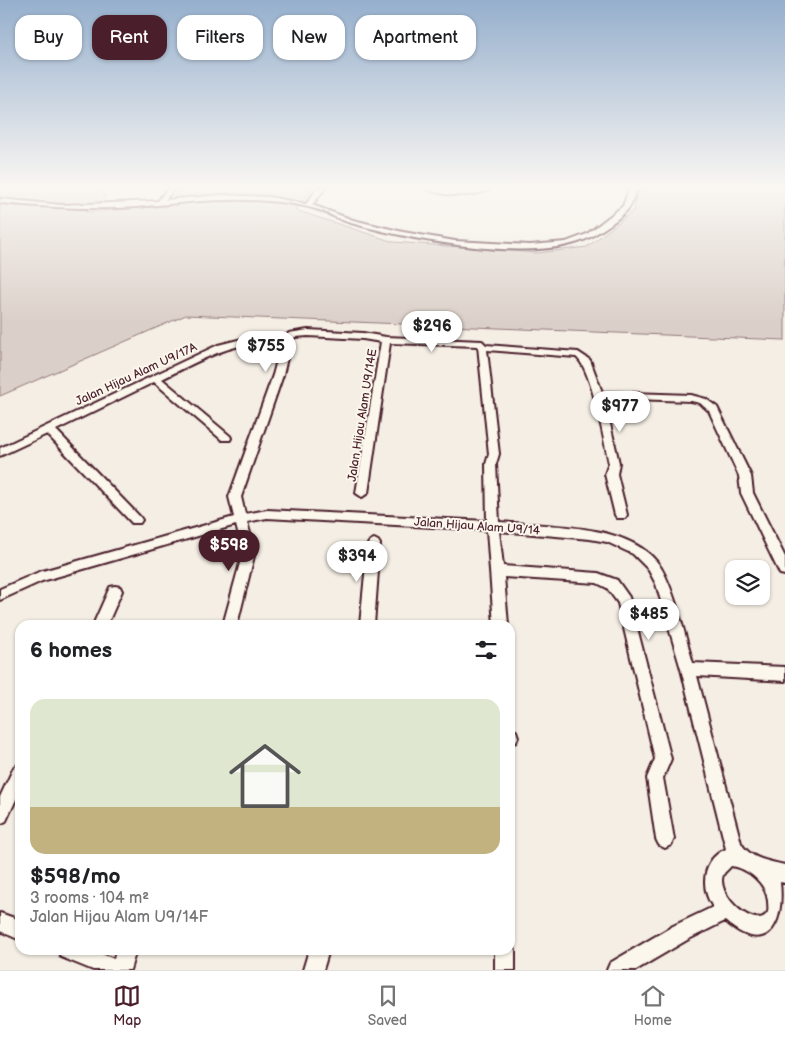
<!DOCTYPE html>
<html lang="en">
<head>
<meta charset="utf-8">
<style>
  body { margin:0; font-family:"Balsamiq Sans",sans-serif; background:#f2f2f2; color:#202124; height:100vh; display:flex; flex-direction:column; font-size:19px; white-space:nowrap }
  * { box-sizing:border-box; margin:0 }
  p { font-size:16px; color:#757577 }
  .icon { flex:none; width:28px; height:28px; fill:none; stroke:currentColor; stroke-width:2; stroke-linecap:round; stroke-linejoin:round }
  .map { position:relative; flex:1; overflow:hidden }
  .side { position:absolute; left:15px; top:620px; width:500px; height:335px; display:flex; flex-direction:column; background:#fff; border-radius:15px; box-shadow:0 1px 4px #0004 }
  .side>* { flex:none }
  .top-card { position:absolute; left:15px; top:15px; width:500px; height:45px; display:flex; gap:10px }
  .controls { position:absolute; left:725px; top:560px; display:grid; gap:10px }
  .controls a { display:grid; place-items:center; width:45px; height:45px; border-radius:10px; background:#fff; box-shadow:0 1px 4px #0004; font-size:25px }
  .price { position:absolute; translate:-50% -42px; padding:0 11px; border-radius:18px; background:#fff; color:#222; font-size:16px; line-height:32px; filter:drop-shadow(0 1px 2px #0008) }
  .price::after { content:''; position:absolute; left:50%; top:30px; width:15px; height:11px; margin-left:-8px; background:inherit; clip-path:polygon(0 0,100% 0,50% 100%) }
  .price.current { background:#4a1f2b; color:#fff }
  ul { padding:0; list-style:none }
  li { display:grid; align-content:center; gap:10px; height:265px; padding:0 15px }
  li+li { border-top:1px solid #e0e0e0 }
  li span { display:grid; place-items:center; height:155px; border-radius:15px; color:#555 }
  li>.icon { margin-inline-start:auto }
  span .icon { width:90px; height:90px; fill:#fffc; stroke-width:1 }
  li b { font-size:21px }
  h2 { display:flex; justify-content:space-between; align-items:center; height:60px; padding:0 15px; font-size:21px }
  .tag { padding:0 18px; border-radius:15px; background:#fff; box-shadow:0 1px 4px #0004; font-size:18px; line-height:45px }
  .tag.current { background:#4a1f2b; color:#fff }
  .menu { display:flex; justify-content:space-around; align-items:center; height:70px; border-top:1px solid #e0e0e0; background:#fff; font-size:14px; color:#757577 }
  .menu a { display:grid; justify-items:center; gap:2px }
  .menu .current { color:#4a1f2b }
  .map>svg:first-child { display:block }
  .green { fill:#dbd0c9; stroke:#92787a }
  .lines { fill:none; stroke-linecap:round; stroke-linejoin:round }
  .minor-casing { stroke:#4a1f2b; stroke-width:4 }
  .minor { fill:#fbf7ec; fill-rule:evenodd }
  .labels { text-anchor:middle; stroke-width:4; stroke-linejoin:round; paint-order:stroke }
  .street-label { font-size:12px; fill:#4a1f2b; stroke:#fbf7ec }
</style>
</head>
<body>
<div class="map">
<svg width="785" height="970" viewBox="0 0 785 970">
  <rect width="100%" height="100%" fill="#f4eee4"/>
  <filter id="ink" filterUnits="userSpaceOnUse"><feTurbulence type="fractalNoise" baseFrequency=".02" numOctaves="2"/><feDisplacementMap in="SourceGraphic" scale="10" xChannelSelector="R" yChannelSelector="G"/><feConvolveMatrix kernelMatrix="1 2 1 2 8 2 1 2 1" color-interpolation-filters="sRGB"/></filter>
  <g filter="url(#ink)">
    <!-- green -->
    <path class="green" d="M 0,187 L 102,187 L 105,198 L 85,212 L 166,206 L 181,187 L 314,187 L 295,210 L 394,242 L 538,253 L 587,247 L 633,211 L 638,192 L 651,187 L 785,187 L 785,340 L 186,315 L 0,396 Z"/>
    <g class="lines">
      <!-- minor casing -->
      <g class="minor-casing">
        <path id="minor" d="M 169,187 L 175,187 L 165,200 L 221,195 L 269,197 L 306,204 L 318,188 L 326,187 L 312,205 L 353,220 L 403,232 L 455,241 L 530,245 L 566,242 L 587,234 L 623,206 L 629,190 L 633,187 L 641,187 C 630,196 635,200 628,209 C 619,219 604,229 592,236 C 539,266 408,239 351,223 C 340,220 330,214 319,210 C 304,205 284,202 268,201 C 223,197 180,203 136,207 C 90,210 45,207 0,203 L 0,199 L 62,205 L 158,201 Z
          M 423,187 L 466,191 L 493,187 C 475,199 442,197 423,187 Z
          M 308,330 L 363,333 L 386,337 L 482,341 L 486,345 L 578,352 L 590,360 L 602,392 L 691,395 L 706,399 L 717,407 L 751,476 L 753,493 L 785,557 L 785,575 L 780,574 L 741,493 L 739,476 L 709,411 L 700,403 L 691,401 L 604,398 L 619,463 L 617,474 L 627,515 L 625,518 L 617,518 L 615,515 L 605,474 L 609,463 C 604,441 592,369 576,357 L 487,350 L 499,454 L 496,464 L 499,522 C 545,526 626,523 657,562 C 673,582 685,637 693,663 L 785,667 L 785,681 L 697,676 L 741,843 C 750,859 768,861 785,865 L 785,883 L 780,882 C 785,930 764,955 725,921 L 687,940 L 636,970 L 607,970 L 610,963 L 673,926 L 713,907 C 700,888 702,859 726,849 L 681,669 L 656,584 L 648,569 L 633,554 L 607,542 L 590,539 L 499,531 L 503,566 L 598,573 L 617,580 L 629,597 L 671,759 L 663,778 L 674,839 L 671,845 L 665,848 L 659,845 L 656,839 L 647,778 L 655,759 L 618,603 L 607,588 L 597,583 L 504,577 L 508,625 L 494,625 L 487,530 L 267,518 L 247,522 L 255,552 L 237,625 L 223,625 L 243,552 L 236,525 L 42,581 L 0,600 L 0,589 L 39,572 L 234,517 L 229,497 L 273,375 L 282,342 C 231,341 206,358 162,379 L 230,436 L 231,438 L 230,440 L 222,440 L 154,382 L 56,430 L 140,517 L 142,520 L 140,523 L 132,523 L 47,434 L 0,456 L 0,448 L 218,345 L 246,338 L 285,337 L 289,333 ZM 308,336 L 363,339 L 381,342 L 356,493 L 362,497 L 368,493 L 390,343 L 478,346 L 489,454 L 486,464 L 487,521 L 267,510 L 245,514 L 241,497 L 283,375 L 291,341 L 295,337 ZM 731,866 C 748,868 766,883 768,901 C 768,904 769,909 768,912 C 757,933 715,895 723,875 C 725,871 729,869 731,866 Z
          M 374,539 L 378,541 L 380,544 L 374,625 L 360,625 L 368,544 L 370,541 Z
          M 115,586 L 120,587 L 122,591 L 107,625 L 93,625 L 110,587 Z
          M 510,728 L 516,731 L 518,737 L 516,742 L 510,745 Z
          M 20,765 L 20,791 L 6,821 L 0,824 L 0,797 L 14,767 Z
          M 0,913 L 20,920 L 20,940 L 0,931 Z
          M 510,942 L 515,950 L 515,970 L 495,970 L 495,950 L 510,950 Z
          M 58,950 L 92,950 L 114,959 L 116,950 L 136,950 L 130,970 L 93,970 L 61,957 Z
          M 309,950 L 329,950 L 323,970 L 303,970 Z"/>
      </g>
      <!-- minor -->
      <use href="#minor" class="minor"/>
    </g>
  </g>
  <!-- sky -->
  <linearGradient id="sky" x2="0" y2="1"><stop stop-color="#95afcd"/><stop offset="0.58" stop-color="#faf7f3"/><stop offset="1" stop-color="#faf7f3" stop-opacity="0"/></linearGradient>
  <rect width="785" height="323" fill="url(#sky)"/>
  <g class="labels">
    <!-- street labels -->
    <g class="street-label">
      <text transform="translate(136 374) rotate(-25)" y="4">Jalan Hijau Alam U9/17A</text>
      <text transform="translate(362 415) rotate(-81)" y="4">Jalan Hijau Alam U9/14E</text>
      <text transform="translate(477 526) rotate(4)" y="4">Jalan Hijau Alam U9/14</text>
    </g>
  </g>
</svg>
<div class="controls">
<a><svg class="icon" aria-label="layers" viewBox="0 0 24 24"><path d="M12 4l9 5-9 5-9-5zM3 14l9 5 9-5"/></svg></a>
</div>
<b class="price" style="left:432px;top:353px">$296</b>
<b class="price" style="left:266px;top:373px">$755</b>
<b class="price" style="left:620px;top:433px">$977</b>
<b class="price current" style="left:229px;top:572px">$598</b>
<b class="price" style="left:357px;top:583px">$394</b>
<b class="price" style="left:649px;top:641px">$485</b>
<div class="top-card">
<a class="tag">Buy</a>
<a class="tag current">Rent</a>
<a class="tag">Filters</a>
<a class="tag">New</a>
<a class="tag">Apartment</a>
</div>
<section class="side">
<h2>6 homes<svg class="icon" aria-label="filters" viewBox="0 0 24 24"><path d="M4 7h16M4 17h16"/><circle cx="9" cy="7" r="2"/><circle cx="15" cy="17" r="2"/></svg></h2>
<ul>
<li><span style="background:linear-gradient(#dfe7d0 70%,#c2b280 0)"><svg class="icon" aria-label="home" viewBox="0 0 24 24"><path d="M3 11l9-7 9 7M6 9v11h12V9"/></svg></span><div><b>$598/mo</b><p>3 rooms · 104 m²</p><p>Jalan Hijau Alam U9/14F</p></div></li>
</ul>
</section>
</div>
<nav class="menu">
<a class="current"><svg class="icon" aria-label="map" viewBox="0 0 24 24"><path d="M3 6l6-2 6 2 6-2v14l-6 2-6-2-6 2zM9 4v14M15 6v14"/></svg>Map</a>
<a><svg class="icon" aria-label="saved" viewBox="0 0 24 24"><path d="M7 4h10v16l-5-4-5 4z"/></svg>Saved</a>
<a><svg class="icon" aria-label="home" viewBox="0 0 24 24"><path d="M3 11l9-7 9 7M6 9v11h12V9"/></svg>Home</a>
</nav>
</body>
</html>
